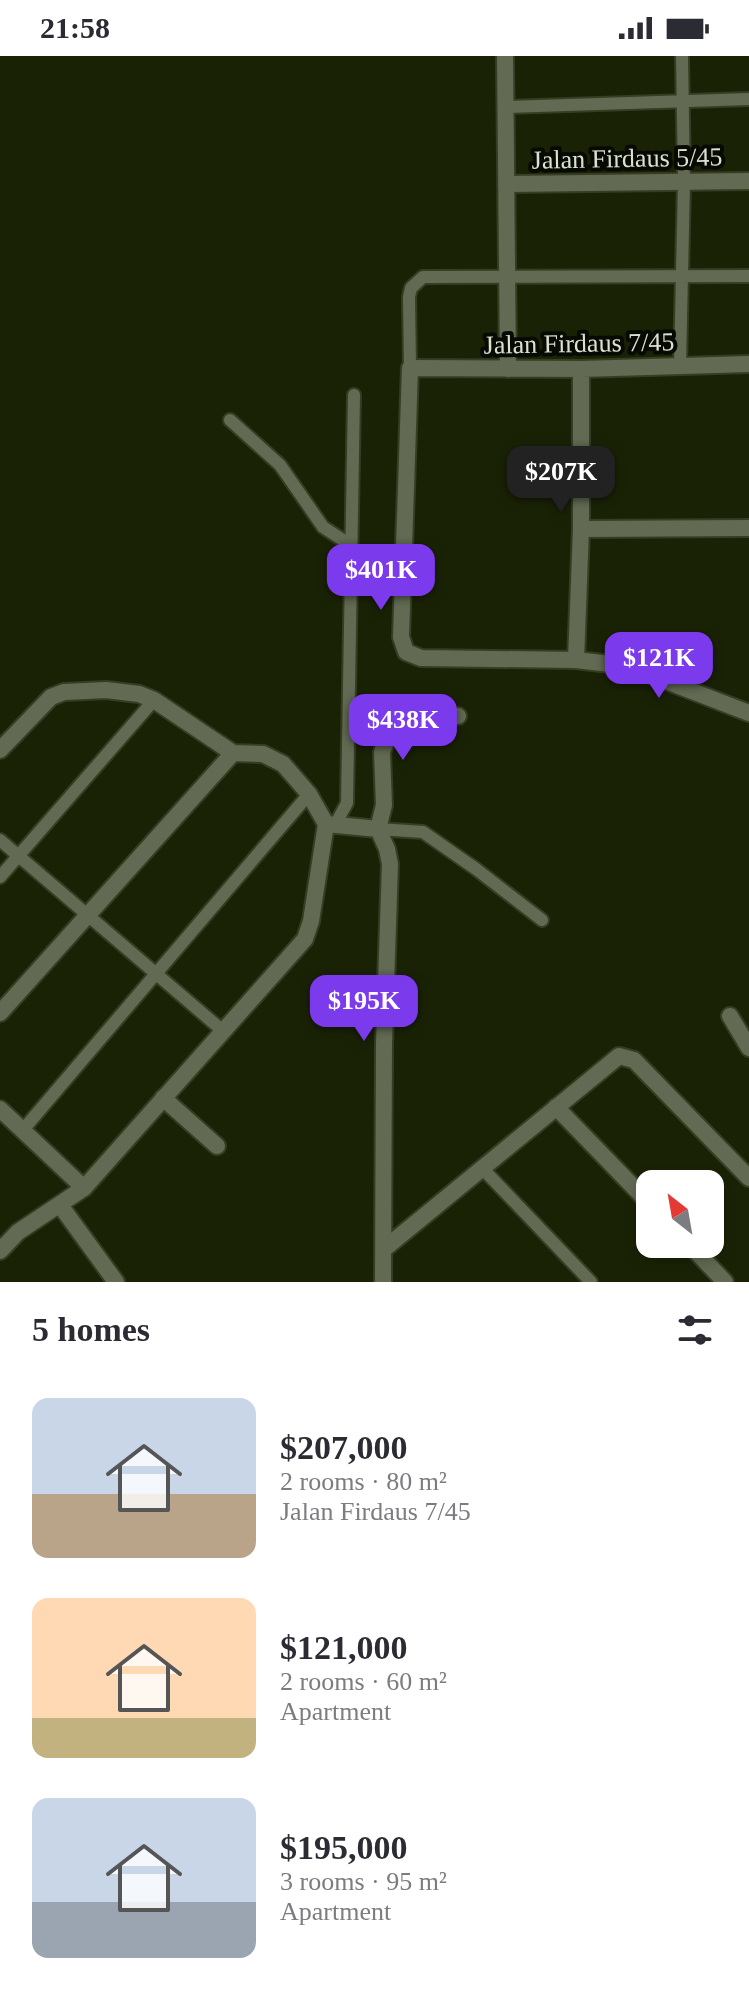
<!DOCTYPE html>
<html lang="en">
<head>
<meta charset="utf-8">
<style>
  body { margin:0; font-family:Georgia,serif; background:#f7f7f7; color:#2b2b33; height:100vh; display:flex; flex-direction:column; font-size:30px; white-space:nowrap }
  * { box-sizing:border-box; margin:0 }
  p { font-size:26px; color:#7c7c81 }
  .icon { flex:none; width:44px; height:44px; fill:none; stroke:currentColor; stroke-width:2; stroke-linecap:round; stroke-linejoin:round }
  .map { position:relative; height:1226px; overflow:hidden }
  .drawer { display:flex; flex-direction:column; background:#fff; flex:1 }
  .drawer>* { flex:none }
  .needle { width:52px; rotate:329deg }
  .tools { position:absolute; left:636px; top:1114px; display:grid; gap:16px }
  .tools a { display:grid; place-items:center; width:88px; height:88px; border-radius:16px; background:#fff; box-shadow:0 4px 12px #0003; font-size:40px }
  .price { position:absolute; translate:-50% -68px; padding:0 18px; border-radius:16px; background:#7c3aed; color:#fff; font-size:26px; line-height:52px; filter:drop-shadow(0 2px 4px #0008) }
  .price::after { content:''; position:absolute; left:50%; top:48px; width:24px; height:18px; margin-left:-12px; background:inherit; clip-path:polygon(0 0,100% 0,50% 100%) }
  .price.selected { background:#222; color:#fff }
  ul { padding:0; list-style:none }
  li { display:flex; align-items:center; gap:24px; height:200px; padding:0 32px }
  li span { display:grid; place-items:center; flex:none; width:224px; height:160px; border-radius:16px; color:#555 }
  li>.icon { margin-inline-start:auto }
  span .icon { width:96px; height:96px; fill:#fffc; stroke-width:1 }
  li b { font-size:34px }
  h2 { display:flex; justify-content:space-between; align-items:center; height:96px; padding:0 32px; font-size:34px }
  .status { display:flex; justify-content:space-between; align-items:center; height:56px; padding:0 40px; background:#fff; direction:ltr }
  .status svg { height:22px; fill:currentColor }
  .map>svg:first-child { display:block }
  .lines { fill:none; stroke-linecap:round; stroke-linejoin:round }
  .service-casing { stroke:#353d22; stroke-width:16 }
  .minor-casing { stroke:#353d22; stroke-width:20 }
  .service { stroke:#626a53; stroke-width:12 }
  .minor { stroke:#626a53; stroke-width:16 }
  .labels { text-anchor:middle; stroke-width:8; stroke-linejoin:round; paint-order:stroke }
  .street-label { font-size:26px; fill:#dae1d0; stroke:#070a02 }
</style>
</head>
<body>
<div class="status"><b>21:58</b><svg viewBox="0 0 49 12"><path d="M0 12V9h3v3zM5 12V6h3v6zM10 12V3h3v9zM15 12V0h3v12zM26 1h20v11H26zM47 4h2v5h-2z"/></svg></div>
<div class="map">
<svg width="749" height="1226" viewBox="0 0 749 1226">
  <rect width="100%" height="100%" fill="#1a2206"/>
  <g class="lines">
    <!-- service casing -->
    <g class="service-casing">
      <path id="service" d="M 505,51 L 749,43
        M 680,310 L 684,125 L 682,0
        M 410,312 L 409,241 L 411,232 L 423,221 L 749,220
        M 230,364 L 280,409 L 323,471 L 352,490
        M 335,769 L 347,747 L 354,339
        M 378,773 L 423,776 L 476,813 L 542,864
        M 0,784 L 223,975
        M 0,821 L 154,644
        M 22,1075 L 309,738
        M 482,1112 L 591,1226"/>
    </g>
    <!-- minor casing -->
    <g class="minor-casing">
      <path id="minor" d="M 505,0 L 508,313
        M 506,128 L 749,125
        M 749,308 L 581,313 L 410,312 L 401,581 L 406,596 L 421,602 L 576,604 L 627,610 L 749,657
        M 581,473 L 749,472
        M 576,604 L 581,473 L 581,313
        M 0,694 L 51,641 L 64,636 L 106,634 L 139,638 L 154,644 L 233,697
        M 326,768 L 378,773 L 387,793 L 390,808 L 384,987 L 383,1226
        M 378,773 L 384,749 L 382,696 L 388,681 L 400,671 L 458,660
        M 0,957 L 233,697 L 263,698 L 283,708 L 309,738 L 326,768 L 311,865 L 305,883 L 84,1132 L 18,1176 L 0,1195
        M 730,960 L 749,992
        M 163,1042 L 217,1090
        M 556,1051 L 650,1148
        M 0,1053 L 84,1132
        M 60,1149 L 116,1226
        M 689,1188 L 725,1226
        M 384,1193 L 619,1000 L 634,1004 L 749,1122"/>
    </g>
    <!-- service -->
    <use href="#service" class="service"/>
    <!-- minor -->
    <use href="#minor" class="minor"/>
  </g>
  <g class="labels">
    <!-- street labels -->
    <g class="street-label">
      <text transform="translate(627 102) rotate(-1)" y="9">Jalan Firdaus 5/45</text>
      <text transform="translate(579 287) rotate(-1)" y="9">Jalan Firdaus 7/45</text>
    </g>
  </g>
</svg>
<div class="tools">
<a><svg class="needle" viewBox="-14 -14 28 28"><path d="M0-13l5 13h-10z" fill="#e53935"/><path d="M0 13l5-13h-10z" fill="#7c7c81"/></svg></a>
</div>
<b class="price selected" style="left:561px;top:458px">$207K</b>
<b class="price" style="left:381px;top:556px">$401K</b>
<b class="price" style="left:659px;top:644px">$121K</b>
<b class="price" style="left:403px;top:706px">$438K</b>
<b class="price" style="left:364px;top:987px">$195K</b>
</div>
<section class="drawer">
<h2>5 homes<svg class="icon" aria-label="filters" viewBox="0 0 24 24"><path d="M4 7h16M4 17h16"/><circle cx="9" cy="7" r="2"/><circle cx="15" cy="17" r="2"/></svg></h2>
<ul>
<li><span style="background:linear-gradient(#c9d6e8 60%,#b9a48a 0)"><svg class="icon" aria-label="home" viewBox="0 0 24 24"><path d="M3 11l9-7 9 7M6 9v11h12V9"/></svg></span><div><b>$207,000</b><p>2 rooms · 80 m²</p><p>Jalan Firdaus 7/45</p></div></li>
<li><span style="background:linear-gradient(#ffd9b3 75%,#c2b280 0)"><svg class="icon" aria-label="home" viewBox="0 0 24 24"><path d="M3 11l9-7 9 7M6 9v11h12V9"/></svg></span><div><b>$121,000</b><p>2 rooms · 60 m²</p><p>Apartment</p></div></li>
<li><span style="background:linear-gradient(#c9d6e8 65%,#9aa5b1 0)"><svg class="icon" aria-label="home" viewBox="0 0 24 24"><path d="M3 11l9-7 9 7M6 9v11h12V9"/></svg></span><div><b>$195,000</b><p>3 rooms · 95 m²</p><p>Apartment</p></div></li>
</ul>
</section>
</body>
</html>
